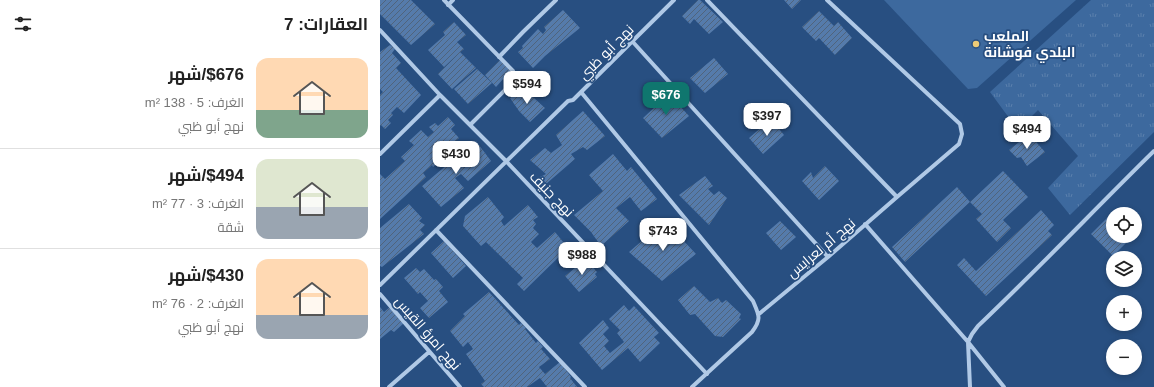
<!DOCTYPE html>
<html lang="ar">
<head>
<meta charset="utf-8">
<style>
  body { margin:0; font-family:Helvetica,Cairo,sans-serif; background:#f2f2f2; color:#222; direction:rtl; height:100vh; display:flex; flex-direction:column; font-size:15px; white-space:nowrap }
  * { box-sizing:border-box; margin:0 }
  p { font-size:13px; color:#767676 }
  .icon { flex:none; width:22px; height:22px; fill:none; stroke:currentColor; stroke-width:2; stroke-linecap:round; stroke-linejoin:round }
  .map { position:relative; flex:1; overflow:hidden; direction:ltr }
  .panel { display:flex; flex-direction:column; background:#fff; width:380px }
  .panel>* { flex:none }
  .tools { position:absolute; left:726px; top:207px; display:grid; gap:8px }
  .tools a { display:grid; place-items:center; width:36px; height:36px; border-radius:50%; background:#fff; box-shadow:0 2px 6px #0003; font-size:20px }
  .price { position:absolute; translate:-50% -34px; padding:0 9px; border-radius:8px; background:#fff; color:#222; font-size:13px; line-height:26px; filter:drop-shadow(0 1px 2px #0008) }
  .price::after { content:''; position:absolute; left:50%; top:24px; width:12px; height:9px; margin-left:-6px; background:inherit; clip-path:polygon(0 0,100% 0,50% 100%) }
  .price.current { background:#0f766e; color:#fff }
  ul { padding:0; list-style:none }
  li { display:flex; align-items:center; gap:12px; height:100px; padding:0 12px }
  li+li { border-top:1px solid #e0e0e0 }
  li span { display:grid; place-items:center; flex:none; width:112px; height:80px; border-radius:12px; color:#555 }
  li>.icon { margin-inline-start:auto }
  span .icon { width:48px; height:48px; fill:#fffc; stroke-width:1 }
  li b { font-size:17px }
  h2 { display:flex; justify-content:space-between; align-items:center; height:48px; padding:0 12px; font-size:17px }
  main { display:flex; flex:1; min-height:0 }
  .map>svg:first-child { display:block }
  .grass { fill:url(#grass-tufts) }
  .pitch { fill:#3d699e }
  .building { fill:url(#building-hatch) }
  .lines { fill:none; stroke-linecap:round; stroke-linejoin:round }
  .street { stroke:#b0c9e6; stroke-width:4 }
  .poi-dot { fill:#edcb77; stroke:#284f81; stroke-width:1.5 }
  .labels { text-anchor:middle; stroke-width:3.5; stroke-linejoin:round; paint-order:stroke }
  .poi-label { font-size:14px; font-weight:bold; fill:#fff; stroke:#284f81; text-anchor:start }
  .street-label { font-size:14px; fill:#fff; stroke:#284f81 }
</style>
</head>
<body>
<main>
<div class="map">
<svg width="774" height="387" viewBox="0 0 774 387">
  <defs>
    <pattern id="grass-tufts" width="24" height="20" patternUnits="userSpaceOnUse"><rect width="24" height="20" fill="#3d699e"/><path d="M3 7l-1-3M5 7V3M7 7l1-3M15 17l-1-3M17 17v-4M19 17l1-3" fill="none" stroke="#5a80ad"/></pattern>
    <pattern id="building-hatch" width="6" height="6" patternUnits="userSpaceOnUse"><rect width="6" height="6" fill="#557bab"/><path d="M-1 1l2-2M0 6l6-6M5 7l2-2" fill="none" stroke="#50647c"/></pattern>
  </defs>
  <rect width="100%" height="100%" fill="#284f81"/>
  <!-- grass -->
  <path class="grass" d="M 711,0 L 774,0 L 774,132 L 690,215 L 668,188 L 698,156 L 658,110 L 638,130 L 610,92 Z"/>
  <!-- pitch -->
  <path class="pitch" d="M 504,0 L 696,0 L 597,88 L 588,89 Z"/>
  <!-- building -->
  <path class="building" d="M 0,0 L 31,0 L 55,24 L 31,45 L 0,14 Z
    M 318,0 L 320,0 L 343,22 L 329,34 L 314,19 L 310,24 L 302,16 Z
    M 404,0 L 421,0 L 412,9 Z
    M 183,10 L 200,28 L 165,56 L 153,68 L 138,52 L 143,48 L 142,46 L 158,29 L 163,34 L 166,30 L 164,27 Z
    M 439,11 L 454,26 L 458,22 L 472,38 L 455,55 L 439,38 L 436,41 L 422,27 Z
    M 74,22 L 86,35 L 77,42 L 84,49 L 80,52 L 96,68 L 72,89 L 58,74 L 78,54 L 64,67 L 48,50 L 65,35 L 63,32 Z
    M 10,45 L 15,49 L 12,53 L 21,63 L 16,68 L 41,95 L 24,113 L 17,107 L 11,113 L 13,115 L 8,120 L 11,123 L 5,129 L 1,125 L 0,126 L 0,95 L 3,92 L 0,89 L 0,52 Z
    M 334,58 L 348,74 L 325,93 L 310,78 Z
    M 121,59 L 131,70 L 116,87 L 105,75 Z
    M 97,69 L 112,83 L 88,104 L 74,89 Z
    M 144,89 L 165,108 L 150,122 L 139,111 L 130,98 Z
    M 289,94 L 309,116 L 282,138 L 263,118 Z
    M 203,111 L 225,136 L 207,150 L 203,147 L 191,154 L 195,159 L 166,184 L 160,177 L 166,174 L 150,160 L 165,148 L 171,153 L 182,145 L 176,135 Z
    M 68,117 L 75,125 L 71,129 L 79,138 L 71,144 L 75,149 L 53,167 L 52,165 L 43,173 L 46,177 L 0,219 L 0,174 L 5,179 L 25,161 L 21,157 L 34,145 L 29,141 L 41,130 L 48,137 L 54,132 L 49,127 L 55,123 L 58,126 Z
    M 391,119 L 404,135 L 383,154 L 369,138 Z
    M 649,134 L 665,152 L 647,166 L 641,157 L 637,158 L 629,150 Z
    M 96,141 L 111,161 L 88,181 L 81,174 L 75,178 L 84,188 L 61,207 L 42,186 L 75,158 L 84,168 L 88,165 L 80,157 Z
    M 233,154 L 247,171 L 251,167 L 277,199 L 261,211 L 250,197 L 236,208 L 249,221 L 221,246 L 211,232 L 194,215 L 223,191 L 209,175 Z
    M 445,166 L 459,181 L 439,200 L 422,181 L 431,172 L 433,178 Z
    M 623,171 L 648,197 L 623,220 L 631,228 L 617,242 L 596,219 L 602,214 L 590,202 Z
    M 325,176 L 333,186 L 328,189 L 334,195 L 339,191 L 347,198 L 329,225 L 299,195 Z
    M 577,187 L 590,202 L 525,262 L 512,247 Z
    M 108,197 L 124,217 L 121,221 L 124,226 L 148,205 L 158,217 L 153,220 L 156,224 L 153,228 L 159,234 L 151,242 L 157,248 L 175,232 L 188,248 L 144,291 L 137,284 L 143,278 L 106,242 L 101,246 L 83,226 L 85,216 Z
    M 29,204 L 42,218 L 39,221 L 45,225 L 40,230 L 44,234 L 2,267 L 0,266 L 0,228 Z
    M 736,209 L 741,214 L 733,214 L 733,236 L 753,236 L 733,256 L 711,234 Z
    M 661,210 L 674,225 L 668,231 L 672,235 L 606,296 L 577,265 L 584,258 L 596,271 Z
    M 285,221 L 316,254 L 282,281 L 249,252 Z
    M 400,221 L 416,237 L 401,250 L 386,233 Z
    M 64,241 L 86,266 L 73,278 L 51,253 Z
    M 206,259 L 217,272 L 215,274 L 217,277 L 199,292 L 185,276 Z
    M 36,268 L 40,272 L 44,269 L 54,280 L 56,279 L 63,287 L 59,291 L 68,302 L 49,318 L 40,308 L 48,301 L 40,292 L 38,294 L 24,278 Z
    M 314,286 L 330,302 L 338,298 L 342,303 L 346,300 L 361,314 L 359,318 L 361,319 L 343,337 L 335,336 L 315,314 L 310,315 L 298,300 Z
    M 109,292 L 139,325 L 141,323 L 146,328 L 145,329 L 156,343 L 158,341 L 163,347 L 161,349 L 170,359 L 159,367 L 165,374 L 180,362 L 191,377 L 190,378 L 197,387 L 167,387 L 160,378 L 147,387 L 104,387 L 101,384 L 105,381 L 86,354 L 93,349 L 88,342 L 83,347 L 70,331 L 85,316 L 83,314 Z
    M 244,305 L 249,311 L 254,306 L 279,333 L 274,337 L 280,343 L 260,362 L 248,348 L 222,370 L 199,343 L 223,320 L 229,328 L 223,334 L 229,341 L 224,346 L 230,353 L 244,342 L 237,333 L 240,330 L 229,319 Z
    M 0,307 L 4,312 L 10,307 L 24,323 L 14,332 L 11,330 L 0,339 Z"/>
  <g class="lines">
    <!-- street -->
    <path class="street" d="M 64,0 L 133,71 L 136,79 L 90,125
      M 327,0 L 517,197 L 579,144 L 582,134 L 580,124 L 447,0
      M 68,5 L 73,0
      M 0,30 L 60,95 L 126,161 L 327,374
      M 252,41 L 448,257
      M 119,57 L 143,32 L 176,0
      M 201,92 L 373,301 C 379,315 382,319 372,332 L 312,387
      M 0,154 L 60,95
      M 485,224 L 588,342 L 590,387
      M 56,230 L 205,387
      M 0,285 L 188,101 L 193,100 L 294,0
      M 0,294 L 80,387
      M 379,314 L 448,257 L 517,197
      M 9,387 L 49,352
      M 624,387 L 588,342 L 592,334 L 598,326 C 658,269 715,209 774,151"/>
  </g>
  <!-- markers -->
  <circle class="poi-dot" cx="596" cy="44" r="4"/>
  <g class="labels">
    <!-- poi labels -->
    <g class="poi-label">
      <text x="604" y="41">الملعب<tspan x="604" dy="16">البلدي فوشانة</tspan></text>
    </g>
    <!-- street labels -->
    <g class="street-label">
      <text transform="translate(226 52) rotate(-45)" y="5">نهج أبو ظبي</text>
      <text transform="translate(172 194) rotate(46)" y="5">نهج جنيف</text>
      <text transform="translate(441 248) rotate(-40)" y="5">نهج أم لعرايس</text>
      <text transform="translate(48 333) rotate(49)" y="5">نهج امرؤ القيس</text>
    </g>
  </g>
</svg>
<div class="tools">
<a><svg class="icon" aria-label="locate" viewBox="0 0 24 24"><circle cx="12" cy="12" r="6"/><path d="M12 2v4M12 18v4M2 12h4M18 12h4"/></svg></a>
<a><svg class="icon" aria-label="layers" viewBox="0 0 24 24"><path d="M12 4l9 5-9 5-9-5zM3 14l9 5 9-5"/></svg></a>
<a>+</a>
<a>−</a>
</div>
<b class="price" style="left:147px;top:105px">$594</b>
<b class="price current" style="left:286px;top:116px">$676</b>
<b class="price" style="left:387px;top:137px">$397</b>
<b class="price" style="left:647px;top:150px">$494</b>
<b class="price" style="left:76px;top:175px">$430</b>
<b class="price" style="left:283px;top:252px">$743</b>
<b class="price" style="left:202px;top:276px">$988</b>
</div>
<section class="panel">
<h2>العقارات: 7<svg class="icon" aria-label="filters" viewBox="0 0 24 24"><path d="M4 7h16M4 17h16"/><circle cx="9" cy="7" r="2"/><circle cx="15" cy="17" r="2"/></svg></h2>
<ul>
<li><span style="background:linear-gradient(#ffd9b3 65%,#7fa58c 0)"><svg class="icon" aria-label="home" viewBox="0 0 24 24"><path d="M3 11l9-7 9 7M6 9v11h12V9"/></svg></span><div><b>$676/شهر</b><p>الغرف: 5 · 138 m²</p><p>نهج أبو ظبي</p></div></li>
<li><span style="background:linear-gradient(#dfe7d0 60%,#9aa5b1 0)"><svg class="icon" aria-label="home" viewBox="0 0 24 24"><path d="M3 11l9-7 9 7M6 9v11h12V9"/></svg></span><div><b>$494/شهر</b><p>الغرف: 3 · 77 m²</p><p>شقة</p></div></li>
<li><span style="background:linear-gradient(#ffd9b3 70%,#9aa5b1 0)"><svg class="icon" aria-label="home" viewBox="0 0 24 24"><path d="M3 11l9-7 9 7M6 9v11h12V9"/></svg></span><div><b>$430/شهر</b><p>الغرف: 2 · 76 m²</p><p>نهج أبو ظبي</p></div></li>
</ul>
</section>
</main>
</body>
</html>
